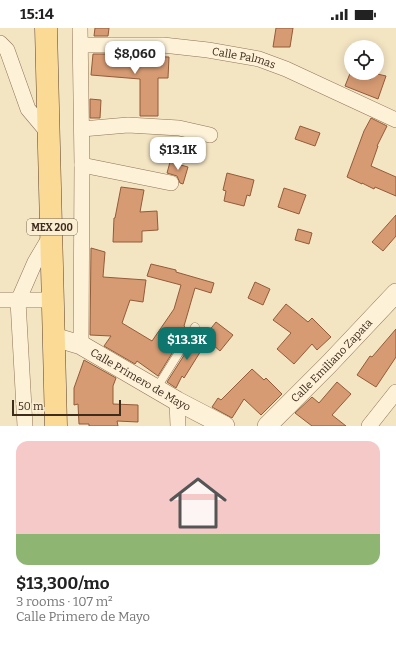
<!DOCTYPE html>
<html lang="en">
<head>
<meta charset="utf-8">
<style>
  body { margin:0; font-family:Bitter,serif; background:#f6f6f6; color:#222; height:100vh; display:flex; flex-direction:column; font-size:15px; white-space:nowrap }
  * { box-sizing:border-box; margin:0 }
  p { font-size:13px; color:#767676 }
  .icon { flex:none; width:22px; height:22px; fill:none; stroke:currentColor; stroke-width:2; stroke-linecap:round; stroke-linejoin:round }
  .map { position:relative; height:398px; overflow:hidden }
  .details { display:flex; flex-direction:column; background:#fff; flex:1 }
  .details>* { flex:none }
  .buttons { position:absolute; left:344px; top:12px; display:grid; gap:8px }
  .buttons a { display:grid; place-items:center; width:40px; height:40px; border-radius:50%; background:#fff; box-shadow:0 2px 10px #0003; font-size:20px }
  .scale { position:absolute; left:12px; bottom:10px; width:109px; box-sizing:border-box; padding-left:4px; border:2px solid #3e2c1d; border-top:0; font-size:11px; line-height:14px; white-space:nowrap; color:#3e2c1d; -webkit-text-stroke:3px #faeed3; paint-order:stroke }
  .price { position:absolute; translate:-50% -34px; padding:0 9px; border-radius:8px; background:#fff; color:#222; font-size:13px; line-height:26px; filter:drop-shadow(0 1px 2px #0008) }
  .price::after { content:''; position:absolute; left:50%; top:24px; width:12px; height:9px; margin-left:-6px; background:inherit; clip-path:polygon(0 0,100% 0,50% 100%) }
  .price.current { background:#0f766e; color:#fff }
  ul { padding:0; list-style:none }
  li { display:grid; align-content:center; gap:8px; height:212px; padding:0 16px }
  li+li { border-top:1px solid #e0e0e0 }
  li span { display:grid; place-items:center; height:124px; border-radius:12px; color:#555 }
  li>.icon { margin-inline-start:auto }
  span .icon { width:72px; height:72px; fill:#fffc; stroke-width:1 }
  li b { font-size:17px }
  .status { display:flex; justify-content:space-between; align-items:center; height:28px; padding:0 20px; background:#fff; direction:ltr }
  .status svg { height:11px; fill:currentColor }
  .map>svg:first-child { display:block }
  .building { fill:#d69b73; stroke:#935b39 }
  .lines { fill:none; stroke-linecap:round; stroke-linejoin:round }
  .service-casing { stroke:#907457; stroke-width:9 }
  .minor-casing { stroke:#907457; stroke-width:16 }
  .tertiary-casing { stroke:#907457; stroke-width:20 }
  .primary-casing { stroke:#5e422b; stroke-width:23 }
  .service { stroke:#fdf1d7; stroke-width:8 }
  .minor { stroke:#fdf1d7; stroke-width:15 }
  .tertiary { stroke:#fdf1d7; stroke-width:19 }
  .primary { stroke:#fbda96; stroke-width:22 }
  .labels { text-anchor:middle; stroke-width:4; stroke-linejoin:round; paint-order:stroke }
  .shield { fill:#faeed3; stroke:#766654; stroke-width:1 }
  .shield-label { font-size:10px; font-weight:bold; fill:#3e2c1d }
  .street-label { font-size:11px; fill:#3e2c1d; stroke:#faeed3 }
</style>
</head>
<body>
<div class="status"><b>15:14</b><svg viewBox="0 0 49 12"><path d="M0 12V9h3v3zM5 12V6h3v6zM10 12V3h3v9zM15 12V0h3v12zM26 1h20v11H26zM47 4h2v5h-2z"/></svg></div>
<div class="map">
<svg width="396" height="398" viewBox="0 0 396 398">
  <rect width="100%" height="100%" fill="#f3e4c2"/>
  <!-- building -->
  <path class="building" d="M 95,0 L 109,0 L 108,8 L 94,8 Z
    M 276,0 L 293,0 L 290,19 L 273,19 Z
    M 93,26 L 123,26 L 123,28 L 169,29 L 168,50 L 158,50 L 158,88 L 140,88 L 140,51 L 91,47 Z
    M 351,43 L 351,45 L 355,45 L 371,51 L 373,45 L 386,48 L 378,71 L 345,58 Z
    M 90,71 L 101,72 L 100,90 L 90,90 Z
    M 371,90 L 387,98 L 377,118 L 378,118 L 371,138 L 396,149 L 396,168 L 375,159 L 374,161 L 362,155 L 362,156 L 347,149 L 364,103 Z
    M 300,98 L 320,105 L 315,118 L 295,111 Z
    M 170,134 L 188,139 L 183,156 L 180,155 L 177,148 L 167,145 Z
    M 227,145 L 254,152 L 250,168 L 247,167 L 244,178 L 224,173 L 226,163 L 223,162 Z
    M 121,159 L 144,162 L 140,184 L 157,183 L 158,202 L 142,203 L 142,214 L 113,214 L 114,190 L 115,190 Z
    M 284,160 L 306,167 L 299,186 L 278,179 Z
    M 396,187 L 396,208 L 383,223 L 372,214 Z
    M 298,201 L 312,205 L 309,216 L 295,212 Z
    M 91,220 L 105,224 L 103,249 L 146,252 L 143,274 L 130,272 L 122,295 L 152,313 L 174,281 L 181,257 L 147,248 L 151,236 L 176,242 L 176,244 L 214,255 L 211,265 L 195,260 L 184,298 L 187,301 L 158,348 L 137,333 L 135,336 L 104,318 L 111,308 L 90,307 Z
    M 255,254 L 270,261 L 263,277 L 248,270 Z
    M 286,276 L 308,294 L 312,290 L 331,309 L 317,322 L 312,316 L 294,336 L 277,321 L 291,305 L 273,292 Z
    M 216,294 L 233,307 L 220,323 L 204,309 Z
    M 396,301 L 396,329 L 376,359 L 357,347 L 370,328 L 372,329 Z
    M 197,307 L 207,313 L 184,350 L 182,348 L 176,360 L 167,354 Z
    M 84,332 L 116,350 L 113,358 L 113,376 L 138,377 L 138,394 L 117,393 L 118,398 L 89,398 L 89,396 L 79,396 L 78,376 L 74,377 L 74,360 Z
    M 252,341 L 264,352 L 266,350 L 282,366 L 261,387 L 244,371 L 232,390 L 212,379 L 218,370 L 221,372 Z
    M 337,354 L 351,366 L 332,387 L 346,398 L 312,398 L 295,385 L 312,369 L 319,375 Z"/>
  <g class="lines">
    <!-- service casing -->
    <g class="service-casing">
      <path id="service" d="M 156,361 L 195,299"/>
    </g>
    <!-- minor casing -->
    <g class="minor-casing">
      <g id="minor">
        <path d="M 80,0 L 82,137 L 81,317"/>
        <path d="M 0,15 L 7,22 L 28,81 L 49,106"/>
        <path id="s1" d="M 81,17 L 163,17 L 208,22 L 259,31 L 286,41 L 396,92"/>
        <path d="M 82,101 L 128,97 L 179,100 L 210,107"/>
        <path d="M 82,137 L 171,155"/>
        <path d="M 0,272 L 54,272"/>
        <path d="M 177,373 L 178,398"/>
        <path d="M 25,398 L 18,273 L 35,234 L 51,207"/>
        <path d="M 369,398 L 396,364"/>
      </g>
    </g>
    <!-- tertiary casing -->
    <g class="tertiary-casing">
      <g id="tertiary">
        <path id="s2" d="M 54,309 L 81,317 L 177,373 L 225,398"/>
        <path id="s3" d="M 267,398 L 329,336 L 396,265"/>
      </g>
    </g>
    <!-- primary casing -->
    <g class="primary-casing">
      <path id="primary" d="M 46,0 L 56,398"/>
    </g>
    <!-- service -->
    <use href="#service" class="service"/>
    <!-- minor -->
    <use href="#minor" class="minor"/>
    <!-- tertiary -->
    <use href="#tertiary" class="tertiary"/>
    <!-- primary -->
    <use href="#primary" class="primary"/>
  </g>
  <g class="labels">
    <!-- shield labels -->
    <rect class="shield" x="27" y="191" width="50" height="16" rx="3"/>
    <g class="shield-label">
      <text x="52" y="203">MEX 200</text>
    </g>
    <!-- street labels -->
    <g class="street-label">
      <text dy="4" stroke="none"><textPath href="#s1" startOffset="164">Calle Palmas</textPath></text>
      <text dy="4" stroke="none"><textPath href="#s3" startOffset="92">Calle Emiliano Zapata</textPath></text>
      <text dy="4" stroke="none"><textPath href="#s2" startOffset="97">Calle Primero de Mayo</textPath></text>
    </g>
  </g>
</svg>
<div class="buttons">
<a><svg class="icon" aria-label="locate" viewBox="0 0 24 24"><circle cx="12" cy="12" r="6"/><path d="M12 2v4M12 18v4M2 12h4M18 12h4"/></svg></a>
</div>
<div class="scale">50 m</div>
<b class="price" style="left:135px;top:47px">$8,060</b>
<b class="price" style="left:178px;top:143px">$13.1K</b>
<b class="price current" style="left:187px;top:333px">$13.3K</b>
</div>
<section class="details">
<ul>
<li><span style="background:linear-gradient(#f6c9c9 75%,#8fb573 0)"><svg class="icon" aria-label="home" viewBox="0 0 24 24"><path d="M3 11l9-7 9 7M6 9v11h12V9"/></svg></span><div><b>$13,300/mo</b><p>3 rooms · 107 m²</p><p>Calle Primero de Mayo</p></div></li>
</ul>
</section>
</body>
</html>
